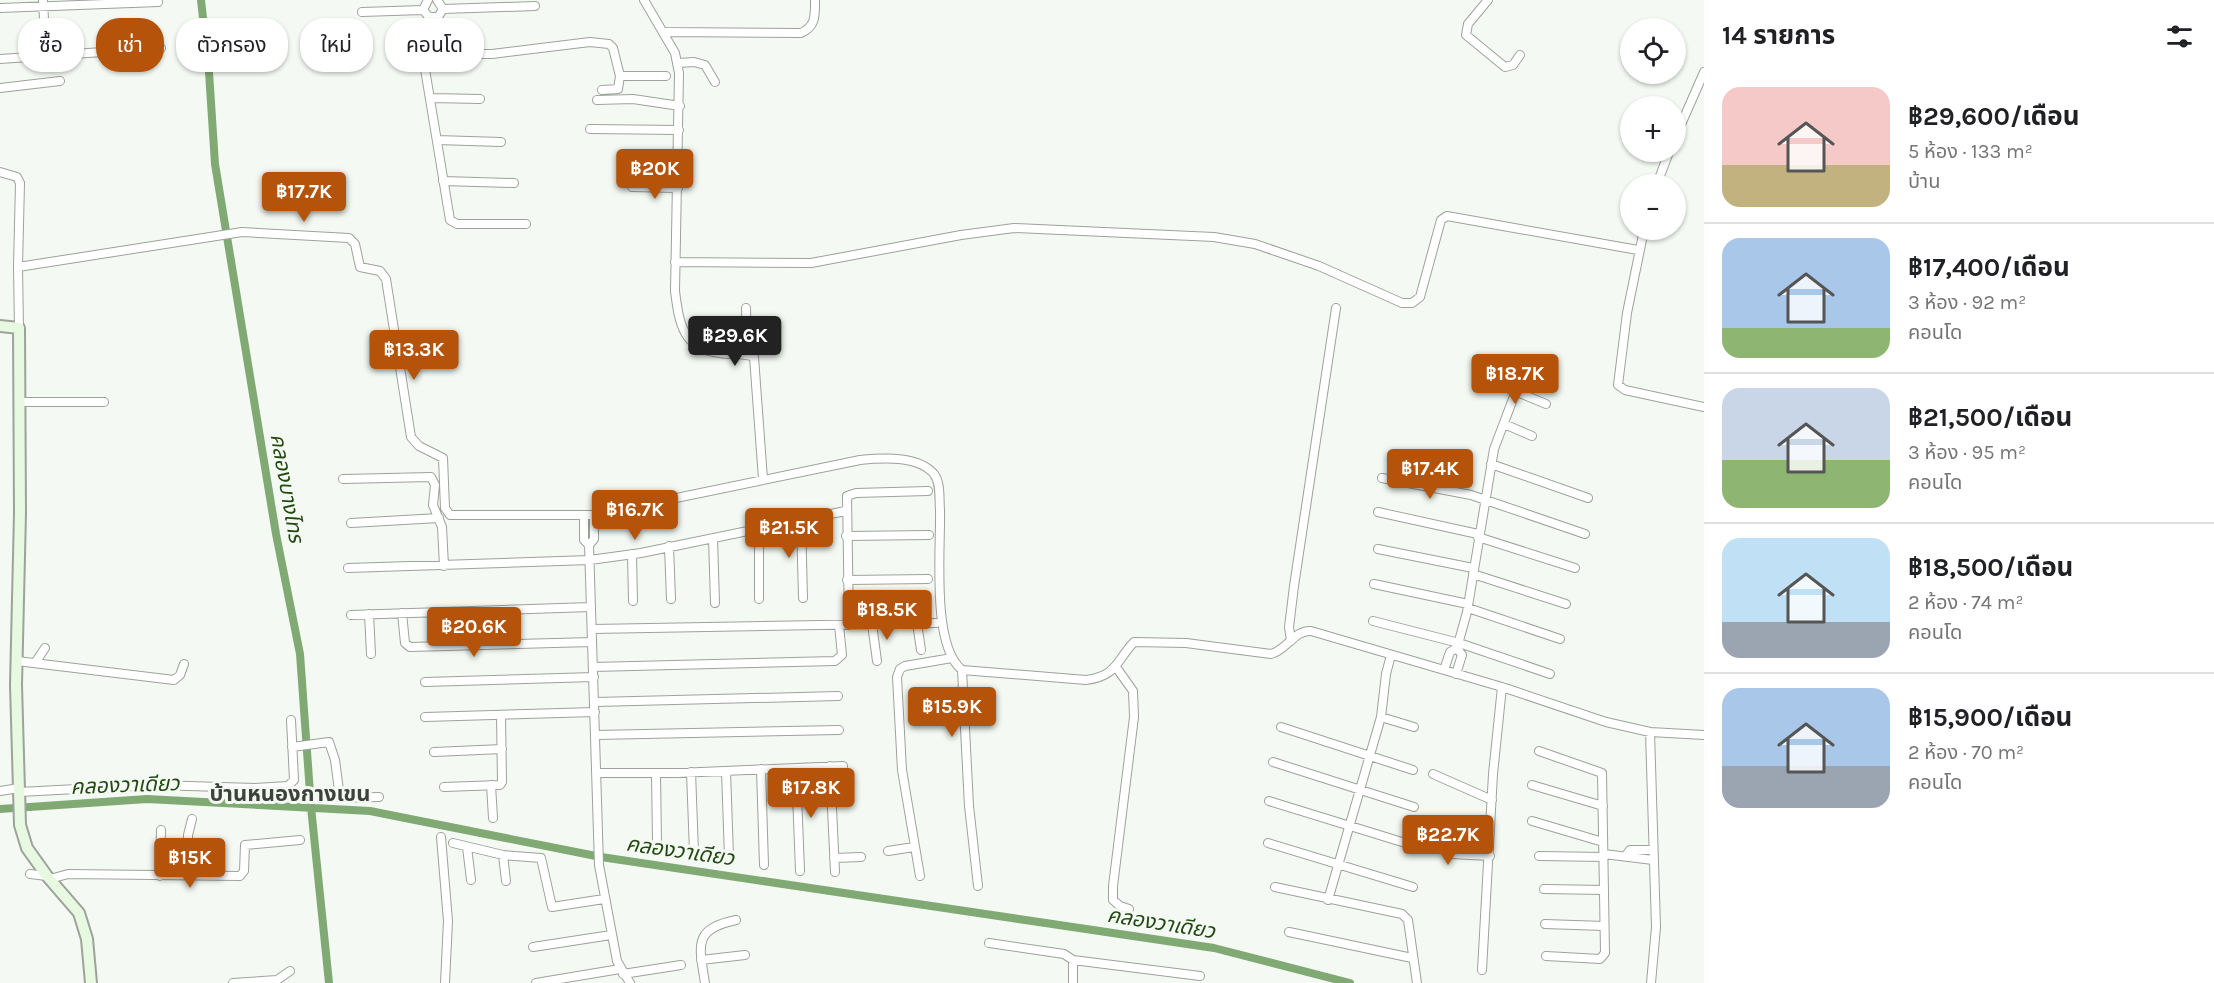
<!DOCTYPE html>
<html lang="th">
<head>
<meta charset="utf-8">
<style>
  body { margin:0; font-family:Karla,"Noto Sans Thai",sans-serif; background:#f6f6f6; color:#202124; height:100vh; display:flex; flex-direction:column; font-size:22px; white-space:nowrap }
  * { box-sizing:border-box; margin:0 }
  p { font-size:20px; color:#757577 }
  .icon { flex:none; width:33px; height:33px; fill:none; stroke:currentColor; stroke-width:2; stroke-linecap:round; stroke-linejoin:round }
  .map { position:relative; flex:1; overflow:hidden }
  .sheet { display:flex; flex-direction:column; background:#fff; width:510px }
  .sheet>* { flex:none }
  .top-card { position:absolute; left:18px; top:18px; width:570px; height:54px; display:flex; gap:12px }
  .controls { position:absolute; left:1620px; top:18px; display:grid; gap:12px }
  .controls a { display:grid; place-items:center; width:66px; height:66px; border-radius:50%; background:#fff; box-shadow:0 2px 4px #0004; font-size:30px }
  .price { position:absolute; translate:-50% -51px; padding:0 14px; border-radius:6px; background:#b45309; color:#fff; font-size:20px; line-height:39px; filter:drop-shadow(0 2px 3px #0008) }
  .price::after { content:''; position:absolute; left:50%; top:36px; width:18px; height:14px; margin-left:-9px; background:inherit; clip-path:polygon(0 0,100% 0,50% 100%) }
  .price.selected { background:#222; color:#fff }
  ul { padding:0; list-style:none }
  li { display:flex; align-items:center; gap:18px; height:150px; padding:0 18px }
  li+li { border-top:2px solid #e0e0e0 }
  li span { display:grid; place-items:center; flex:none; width:168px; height:120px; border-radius:18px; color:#555 }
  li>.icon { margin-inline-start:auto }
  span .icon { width:72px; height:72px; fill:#fffc; stroke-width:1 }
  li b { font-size:26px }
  h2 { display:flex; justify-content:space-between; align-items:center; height:72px; padding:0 18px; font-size:26px }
  .tag { padding:0 21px; border-radius:24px; background:#fff; box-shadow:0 2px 4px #0004; font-size:21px; line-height:54px }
  .tag.selected { background:#b45309; color:#fff }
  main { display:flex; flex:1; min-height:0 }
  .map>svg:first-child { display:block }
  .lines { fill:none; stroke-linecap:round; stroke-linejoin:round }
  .canal { stroke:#81a974; stroke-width:8 }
  .street-casing { stroke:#9da29b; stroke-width:10 }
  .secondary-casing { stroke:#9da29b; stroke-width:14 }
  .street { stroke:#fff; stroke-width:8 }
  .secondary { stroke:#e7f9e1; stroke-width:10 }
  .labels { text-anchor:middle; stroke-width:6; stroke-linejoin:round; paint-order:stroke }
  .water-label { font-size:21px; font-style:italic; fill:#234913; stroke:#f4faf3 }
  .quarter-label { font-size:22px; font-weight:bold; fill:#3e423d; stroke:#f4faf3 }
</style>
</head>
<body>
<main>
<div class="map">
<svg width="1704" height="983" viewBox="0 0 1704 983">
  <rect width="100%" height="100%" fill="#f4faf3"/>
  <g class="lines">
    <!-- canal -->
    <path class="canal" d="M 201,0 L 209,72 L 215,164 L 276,534 L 300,654 L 311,807 L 329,983
      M 0,809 L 147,799 L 370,811 L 601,857 L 1214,948 L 1350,983"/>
    <!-- street casing -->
    <g class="street-casing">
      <path id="street" d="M 428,0 L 423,10 L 429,17 L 438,17 L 443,9
        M 437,0 L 443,9
        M 644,0 L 675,53 L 679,73 L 675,291 C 679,322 682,349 720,353 C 732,355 743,353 754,357 L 763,479
        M 1488,0 L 1468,24 L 1466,35 L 1505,67 L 1513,65 L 1520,55
        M 43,1 L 46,56
        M 0,8 L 158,2
        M 443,9 L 535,6
        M 362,12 L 423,10
        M 429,17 L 421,45 L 450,220 L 457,224 L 526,224
        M 665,32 L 801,33 C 816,26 815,16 815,0
        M 423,54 L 492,54 L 590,42 L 609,44 L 613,48 L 620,76 L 666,76
        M 0,59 L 161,48
        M 678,63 L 694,62 L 705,65 L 715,82
        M 0,88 L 60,81
        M 602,90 L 618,89 L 620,76
        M 431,98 L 480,99
        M 597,100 L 633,99 L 680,106
        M 590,129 L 679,130
        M 1676,136 L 1704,72
        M 437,140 L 501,142
        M 0,172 L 17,177 L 20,183 L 18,267
        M 443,181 L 514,183
        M 1657,184 L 1669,152
        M 632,187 L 678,188
        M 1644,230 L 1627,313 L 1618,385 L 1625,390 L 1704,407
        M 675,262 L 811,263 L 961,235 L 1014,228 L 1214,237 L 1255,244 L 1319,266 L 1402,303 L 1412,303 L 1420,297 L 1441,220 L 1447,216 L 1638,250
        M 746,308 L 747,354
        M 19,328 L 18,267 L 242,232 L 349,238 L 355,244 L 360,267 L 380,271 L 386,279 L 411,437 L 419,446 L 443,458 L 445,508 L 450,515 L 594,515 L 860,460 C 882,458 918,455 934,474 C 941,483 939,499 940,510 C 941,548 931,645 962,670 L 1086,680 C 1117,676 1116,661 1134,642 L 1186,643 L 1271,654 C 1287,650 1294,630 1311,631 L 1502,687 L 1606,722 L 1650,732 L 1704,735
        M 1493,382 L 1546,404
        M 19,402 L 104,402
        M 1504,424 L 1532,436
        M 1491,464 L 1588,498
        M 1382,478 L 1471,495 L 1585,534
        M 343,479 L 431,477 L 435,485 L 433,505 L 442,527 L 444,566
        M 1378,512 L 1478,534
        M 594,515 L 594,539 L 589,545 L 599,865 L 617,961 L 630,983
        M 584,516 L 584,540 L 589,545
        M 801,520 L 803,598
        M 351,523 L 439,518
        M 759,529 L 759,599
        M 846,536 L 929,535
        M 1478,537 L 1575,568
        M 713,538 L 715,603
        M 669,546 L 671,599
        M 1378,549 L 1473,568
        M 632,554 L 633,601
        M 348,568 L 590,560 L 641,553 L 845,511
        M 1473,574 L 1566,604
        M 847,580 L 928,579
        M 1374,584 L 1468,604
        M 1468,608 L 1560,639
        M 402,613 L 405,643 L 410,647 L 592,642
        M 369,614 L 371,654
        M 351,615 L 591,607
        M 1373,621 L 1459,643 L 1550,674
        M 917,623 L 921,650
        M 872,624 L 877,661
        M 849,625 L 847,496 L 856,493 L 928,491
        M 592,629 L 936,623
        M 1291,641 L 1289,627 L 1294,586 L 1336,308
        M 17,661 L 174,680 L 180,675 L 184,664
        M 35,663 L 45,648
        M 593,667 L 835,661 L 842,655 L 839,625
        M 1116,667 L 1133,691 L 1134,717 L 1113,886 L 1113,900 L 1120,906 L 1129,909
        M 962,670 L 969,806 L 978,886
        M 1444,670 L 1450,652 L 1457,648
        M 1456,674 L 1462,655 L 1457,648 L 1467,612 L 1494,449 L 1516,391
        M 425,682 L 594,677
        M 595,702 L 838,696
        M 425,717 L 595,712
        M 1381,717 L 1414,727
        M 1281,727 L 1413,770
        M 1650,732 L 1656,927 L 1651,983
        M 596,735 L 839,730
        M 292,747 L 329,742 L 335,760 L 340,798 L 379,797
        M 1539,751 L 1602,773 L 1605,953 L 1600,959 L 1546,956
        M 434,752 L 502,749
        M 1273,762 L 1414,807
        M 830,766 L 835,872
        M 796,768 L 800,871
        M 761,769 L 764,865
        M 726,771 L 729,857
        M 691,772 L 694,852
        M 597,773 L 678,773 L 843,766
        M 656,773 L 657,841
        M 1433,774 L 1492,800
        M 491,785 L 493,818
        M 1532,785 L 1603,806
        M 444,787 L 500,785 L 502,782 L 501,715
        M 0,791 L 19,788
        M 19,792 L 155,785 L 255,788 L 288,786 L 294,780 L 291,720
        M 1269,801 L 1415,846
        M 1532,821 L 1603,842
        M 1425,828 L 1448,829 L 1452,854 L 1490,856
        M 441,837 L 448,921 L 445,983
        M 453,843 L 503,855 L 541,858 L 552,907 L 604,899
        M 1268,843 L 1413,887
        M 467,847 L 471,880
        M 888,851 L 914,847
        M 1604,854 L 1653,860
        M 1627,854 L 1630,850 L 1653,850
        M 503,855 L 506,881
        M 1539,856 L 1604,857
        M 834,858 L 861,857
        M 30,874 L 47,876
        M 160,876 L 161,830
        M 188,876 L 188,835 L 192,819
        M 920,876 L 902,770 L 897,677 L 900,669 L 905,666 L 952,658
        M 50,879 L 68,874 L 240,876 L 244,871 L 245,845 L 300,840
        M 1275,887 L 1402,914 L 1408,920 L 1417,983
        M 1544,889 L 1604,890
        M 1328,900 L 1381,717 L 1386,674 L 1391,655
        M 1545,924 L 1604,926
        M 1289,932 L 1412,958
        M 989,943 L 1064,954 L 1073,960 L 1200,976
        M 533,947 L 611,935
        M 701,960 L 745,955
        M 1073,960 L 1073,983
        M 1482,970 L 1493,774 L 1502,687
        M 623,974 L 681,965
        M 233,983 L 277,980 L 290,971
        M 536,983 L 620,969
        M 705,983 C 699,945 693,929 736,920"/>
    </g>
    <!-- secondary casing -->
    <g class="secondary-casing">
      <path id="secondary" d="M 0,326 L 19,328 L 20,513 L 16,685 L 20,825 L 27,848 L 47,876 L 79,913 L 87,939 L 91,983"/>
    </g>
    <!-- street -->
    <use href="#street" class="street"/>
    <!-- secondary -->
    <use href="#secondary" class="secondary"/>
  </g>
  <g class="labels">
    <!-- water labels -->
    <g class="water-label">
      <text transform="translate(287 488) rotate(80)" y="7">คลองบางไทร</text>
      <text transform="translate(125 785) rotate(-2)" y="7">คลองวาเดียว</text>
      <text transform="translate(680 851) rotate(8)" y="7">คลองวาเดียว</text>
      <text transform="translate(1161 923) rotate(9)" y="7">คลองวาเดียว</text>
    </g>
    <!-- quarter labels -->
    <g class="quarter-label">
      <text x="290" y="801">บ้านหนองกางเขน</text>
    </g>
  </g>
</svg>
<div class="controls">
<a><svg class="icon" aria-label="locate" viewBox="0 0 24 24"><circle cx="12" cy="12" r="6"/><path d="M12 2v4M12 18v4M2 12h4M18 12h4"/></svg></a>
<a>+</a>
<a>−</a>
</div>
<b class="price" style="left:655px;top:200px">฿20K</b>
<b class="price" style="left:304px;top:223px">฿17.7K</b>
<b class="price selected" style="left:735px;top:367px">฿29.6K</b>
<b class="price" style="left:414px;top:381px">฿13.3K</b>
<b class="price" style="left:1515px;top:405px">฿18.7K</b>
<b class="price" style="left:1430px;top:500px">฿17.4K</b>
<b class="price" style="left:635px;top:541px">฿16.7K</b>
<b class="price" style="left:789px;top:559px">฿21.5K</b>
<b class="price" style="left:887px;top:641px">฿18.5K</b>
<b class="price" style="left:474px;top:658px">฿20.6K</b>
<b class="price" style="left:952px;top:738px">฿15.9K</b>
<b class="price" style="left:811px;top:819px">฿17.8K</b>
<b class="price" style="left:1448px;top:866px">฿22.7K</b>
<b class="price" style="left:190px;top:889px">฿15K</b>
<div class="top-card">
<a class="tag">ซื้อ</a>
<a class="tag selected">เช่า</a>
<a class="tag">ตัวกรอง</a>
<a class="tag">ใหม่</a>
<a class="tag">คอนโด</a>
</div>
</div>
<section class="sheet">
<h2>14 รายการ<svg class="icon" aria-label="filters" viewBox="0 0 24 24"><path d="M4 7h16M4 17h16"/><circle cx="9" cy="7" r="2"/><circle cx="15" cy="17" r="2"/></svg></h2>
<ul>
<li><span style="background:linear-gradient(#f6c9c9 65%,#c2b280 0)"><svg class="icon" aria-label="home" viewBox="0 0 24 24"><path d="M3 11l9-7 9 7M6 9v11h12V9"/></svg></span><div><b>฿29,600/เดือน</b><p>5 ห้อง · 133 m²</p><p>บ้าน</p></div></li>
<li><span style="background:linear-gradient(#a9c7e8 75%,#8fb573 0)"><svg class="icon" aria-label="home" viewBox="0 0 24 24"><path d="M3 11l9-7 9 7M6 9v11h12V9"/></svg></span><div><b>฿17,400/เดือน</b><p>3 ห้อง · 92 m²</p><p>คอนโด</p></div></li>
<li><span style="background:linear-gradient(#c9d6e8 60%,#8fb573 0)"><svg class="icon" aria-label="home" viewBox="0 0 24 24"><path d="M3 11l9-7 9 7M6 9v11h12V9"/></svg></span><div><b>฿21,500/เดือน</b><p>3 ห้อง · 95 m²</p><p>คอนโด</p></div></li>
<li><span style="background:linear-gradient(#bfe0f5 70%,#9aa5b1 0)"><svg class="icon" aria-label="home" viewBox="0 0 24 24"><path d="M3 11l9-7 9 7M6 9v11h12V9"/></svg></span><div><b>฿18,500/เดือน</b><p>2 ห้อง · 74 m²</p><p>คอนโด</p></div></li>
<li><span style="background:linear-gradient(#a9c7e8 65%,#9aa5b1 0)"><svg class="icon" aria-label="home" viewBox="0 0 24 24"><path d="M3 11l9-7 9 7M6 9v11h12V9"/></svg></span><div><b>฿15,900/เดือน</b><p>2 ห้อง · 70 m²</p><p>คอนโด</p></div></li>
</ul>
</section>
</main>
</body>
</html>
